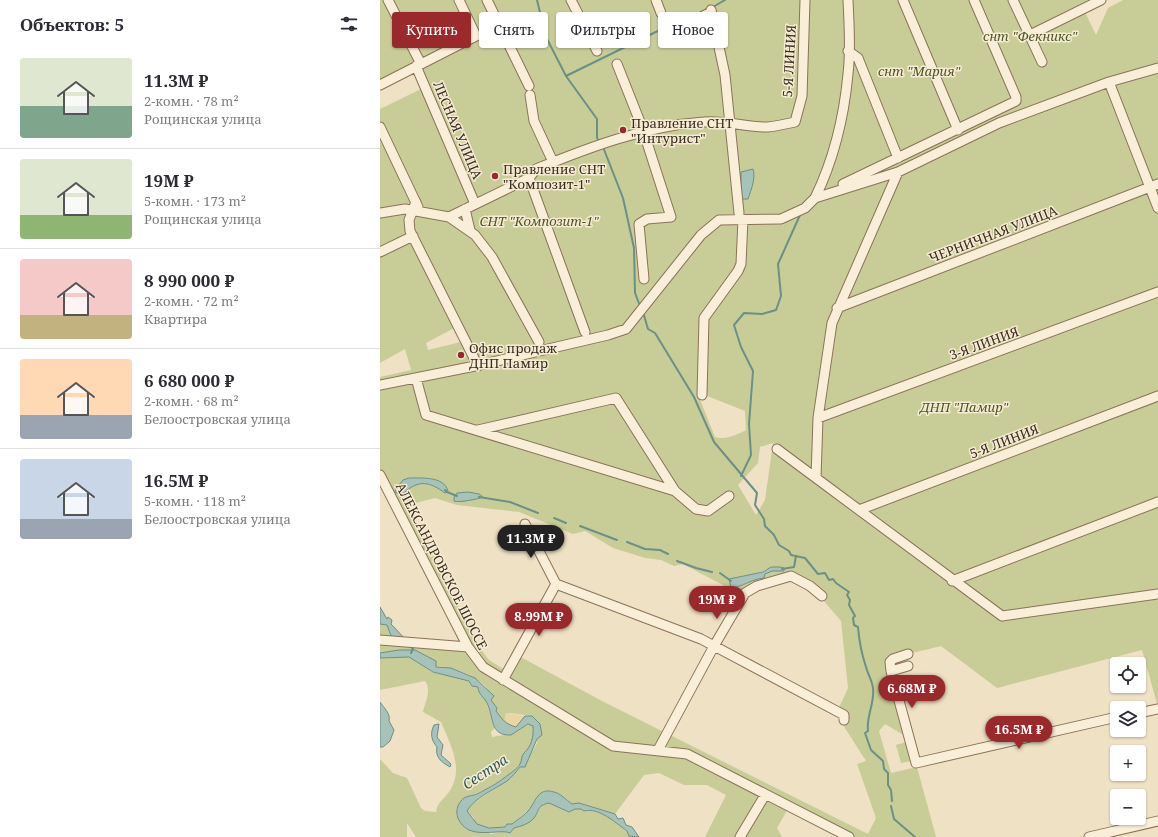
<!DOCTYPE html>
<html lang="ru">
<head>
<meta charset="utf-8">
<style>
  body { margin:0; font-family:"Noto Serif",serif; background:#f7f7f7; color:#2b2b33; height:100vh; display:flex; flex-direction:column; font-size:15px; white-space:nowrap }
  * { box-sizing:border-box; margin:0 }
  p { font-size:13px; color:#7c7c81 }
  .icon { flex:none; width:22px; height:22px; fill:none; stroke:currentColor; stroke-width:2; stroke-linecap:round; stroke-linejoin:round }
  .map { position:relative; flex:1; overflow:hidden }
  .details { display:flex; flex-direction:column; background:#fff; width:380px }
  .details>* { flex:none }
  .banner { position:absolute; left:12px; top:12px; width:380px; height:36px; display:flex; gap:8px }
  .tools { position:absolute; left:730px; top:657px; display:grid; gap:8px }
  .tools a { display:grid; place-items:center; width:36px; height:36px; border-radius:4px; background:#fff; box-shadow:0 1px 3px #0004; font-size:20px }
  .price { position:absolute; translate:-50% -34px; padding:0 9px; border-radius:14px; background:#9a292c; color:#fff; font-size:13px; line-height:26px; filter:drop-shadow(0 1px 2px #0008) }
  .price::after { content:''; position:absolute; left:50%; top:24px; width:12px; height:9px; margin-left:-6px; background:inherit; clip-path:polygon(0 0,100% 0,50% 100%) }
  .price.active { background:#222; color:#fff }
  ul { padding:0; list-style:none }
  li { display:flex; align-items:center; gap:12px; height:100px; padding:0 20px }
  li+li { border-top:1px solid #e1e1e2 }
  li span { display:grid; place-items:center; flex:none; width:112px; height:80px; border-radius:4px; color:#555 }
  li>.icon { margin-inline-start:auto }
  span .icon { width:48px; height:48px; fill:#fffc; stroke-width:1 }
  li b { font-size:17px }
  h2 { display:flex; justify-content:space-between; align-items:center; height:48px; padding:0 20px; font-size:17px }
  .tag { padding:0 14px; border-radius:4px; background:#fff; box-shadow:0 1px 3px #0004; font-size:14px; line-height:36px }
  .tag.active { background:#9a292c; color:#fff }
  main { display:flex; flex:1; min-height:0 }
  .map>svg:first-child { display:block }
  .green { fill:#c8cd97; fill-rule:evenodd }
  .sand { fill:#ebd5a0 }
  .water { fill:#a6c2b9; stroke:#6c9086 }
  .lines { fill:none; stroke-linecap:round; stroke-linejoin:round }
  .stream { stroke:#6c9086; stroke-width:2 }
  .minor-casing { stroke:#8a725a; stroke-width:11 }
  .minor { stroke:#f9eed7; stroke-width:9 }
  .poi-dot { fill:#9a292c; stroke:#f6ebd3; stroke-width:1.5 }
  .labels { text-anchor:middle; stroke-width:3; stroke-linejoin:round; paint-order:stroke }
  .park-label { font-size:13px; font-style:italic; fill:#4b5624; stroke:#f6ebd3 }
  .street-label { font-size:13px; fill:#392b1e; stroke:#f6ebd3 }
  .poi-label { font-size:13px; fill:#392b1e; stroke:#f6ebd3; text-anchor:start }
  .water-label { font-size:14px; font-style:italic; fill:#2d5955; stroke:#f6ebd3 }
</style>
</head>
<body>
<main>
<section class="details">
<h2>Объектов: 5<svg class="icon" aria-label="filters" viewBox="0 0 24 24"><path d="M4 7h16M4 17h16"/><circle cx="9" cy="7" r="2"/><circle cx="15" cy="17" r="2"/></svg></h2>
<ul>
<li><span style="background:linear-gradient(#dfe7d0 60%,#7fa58c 0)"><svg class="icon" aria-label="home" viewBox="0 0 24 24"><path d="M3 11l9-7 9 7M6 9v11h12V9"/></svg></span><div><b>11.3M ₽</b><p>2-комн. · 78 m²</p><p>Рощинская улица</p></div></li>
<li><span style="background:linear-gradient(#dfe7d0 70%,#8fb573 0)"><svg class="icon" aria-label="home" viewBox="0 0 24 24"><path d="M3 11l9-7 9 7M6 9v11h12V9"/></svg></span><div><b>19M ₽</b><p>5-комн. · 173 m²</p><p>Рощинская улица</p></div></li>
<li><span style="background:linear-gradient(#f6c9c9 70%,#c2b280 0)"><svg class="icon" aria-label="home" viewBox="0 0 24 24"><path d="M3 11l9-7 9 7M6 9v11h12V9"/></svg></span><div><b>8 990 000 ₽</b><p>2-комн. · 72 m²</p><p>Квартира</p></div></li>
<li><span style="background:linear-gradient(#ffd9b3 70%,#9aa5b1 0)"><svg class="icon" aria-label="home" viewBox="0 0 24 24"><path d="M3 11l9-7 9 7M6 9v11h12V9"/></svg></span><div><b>6 680 000 ₽</b><p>2-комн. · 68 m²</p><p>Белоостровская улица</p></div></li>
<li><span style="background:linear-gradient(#c9d6e8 75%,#9aa5b1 0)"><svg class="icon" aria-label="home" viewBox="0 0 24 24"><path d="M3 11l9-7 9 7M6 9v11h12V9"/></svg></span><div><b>16.5M ₽</b><p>5-комн. · 118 m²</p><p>Белоостровская улица</p></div></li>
</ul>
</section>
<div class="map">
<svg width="778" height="837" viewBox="0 0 778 837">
  <rect width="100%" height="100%" fill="#efe1c4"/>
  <!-- green -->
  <path class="green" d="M 0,0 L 721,0 L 704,10 L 716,35 L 728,8 L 743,0 L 778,0 L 778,707 L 762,650 L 617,688 L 561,646 L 528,654 L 510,662 L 530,739 L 505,724 L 499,731 L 511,773 L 537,767 L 556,837 L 469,837 L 409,807 L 397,828 L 402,837 L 362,837 L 381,795 L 359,837 L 325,837 L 346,795 L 327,785 L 304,785 L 279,773 L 264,775 L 235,814 L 199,803 L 192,804 L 175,792 L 171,791 L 132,824 L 127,824 L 125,827 C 114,827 104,830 94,821 L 94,818 L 87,811 L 91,805 L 130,778 L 148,759 L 157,743 L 158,721 L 152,716 L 130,713 L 126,714 L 124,722 C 120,718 112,707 111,701 C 110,697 111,694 108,690 C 102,678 69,664 56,667 L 56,661 L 35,650 L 0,653 L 0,624 L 7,625 L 14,637 L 86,643 L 0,475 L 0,377 L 31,370 L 25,349 L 0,363 L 0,109 L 45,87 L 36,66 L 0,85 ZM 495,169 L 485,183 L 437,195 ZM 78,326 L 85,341 L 48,350 L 46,343 ZM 317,392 L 365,411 L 366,430 C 356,435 346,440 335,437 ZM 393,443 L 385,500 L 376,515 L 358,485 L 378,463 L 380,447 ZM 29,478 L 51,478 L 68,491 L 63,492 C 58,483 40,480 31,486 C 28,488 26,491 24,493 L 15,491 L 23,480 ZM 55,498 L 77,505 L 139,512 L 193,534 L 205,531 L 233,548 L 265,558 L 281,560 L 294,566 L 303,564 L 354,591 L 365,593 L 411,576 L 443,600 L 461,621 L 468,688 L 457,712 L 469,712 L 464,720 L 463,725 L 486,761 L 477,764 L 496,818 L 488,834 L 222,701 L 137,655 L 128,672 L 109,660 L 99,647 L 28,505 ZM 391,567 L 403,571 L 392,571 L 385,574 L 384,577 C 371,579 363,588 352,588 L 352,579 C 364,574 379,575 391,567 Z
    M 25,656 C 36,658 44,669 55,673 C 66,676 83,675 92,683 L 92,686 L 98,687 C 100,693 105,698 107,704 C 111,712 110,720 115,728 L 111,732 L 112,737 L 135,733 L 148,724 L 153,726 L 153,741 L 140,764 L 126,777 L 103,791 L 92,795 L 76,815 L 111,834 L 123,831 L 131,833 L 134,828 C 141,826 149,824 154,818 C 160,809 156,807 169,803 L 189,812 L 195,809 L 202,809 L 204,811 C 220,807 241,825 252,837 L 36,837 L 27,823 L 27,837 L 0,837 L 0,759 L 13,773 L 27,778 L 41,808 L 45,811 L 56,812 C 57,803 63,800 69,792 C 85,769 70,744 61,722 L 43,712 C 45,702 52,690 45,681 L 0,690 L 0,658 Z
    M 526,742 L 531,761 L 521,763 L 516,745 Z"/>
  <!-- sand -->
  <path class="sand" d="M 126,713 L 145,716 L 136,727 L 124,722 Z"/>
  <!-- water -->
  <path class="water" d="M 373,169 C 376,178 371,190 368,199 L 361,199 L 361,172 Z
    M 29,478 C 41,478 64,476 68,491 L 65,493 C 50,482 39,479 24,493 L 16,493 L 15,490 L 23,480 Z
    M 88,492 L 99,494 L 103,497 C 98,499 79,503 74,501 L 74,497 L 77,493 Z
    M 391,567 L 400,567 L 404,568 L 404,571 L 392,571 L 385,574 L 384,578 C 371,579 363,587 351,588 L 349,579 L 383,572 Z
    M 0,607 L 7,619 L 8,617 L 12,620 L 11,624 L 26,640 L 11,636 L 7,625 L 0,624 Z
    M 19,650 L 35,650 L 56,661 L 56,667 L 71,668 L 95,678 L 114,696 L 111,700 L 117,708 L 116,711 C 122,719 125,724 136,727 L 145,716 L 152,716 L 160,724 L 162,735 L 157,739 L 145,767 L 140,767 C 136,772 132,777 127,781 C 115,789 94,798 87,811 L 97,824 L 109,828 L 125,827 L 127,824 L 132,824 C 137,820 145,815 149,810 C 156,801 158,787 174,792 C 180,793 186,800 192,804 L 199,803 L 235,814 L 238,819 L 243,818 L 246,825 L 252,827 L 259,837 L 249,836 L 247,831 C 235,822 218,807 204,811 L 201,809 L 195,809 L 189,812 L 169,803 C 156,806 160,810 154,818 C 149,824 141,826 134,828 L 130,833 C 123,829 102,836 89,830 C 76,823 72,808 84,798 C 89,795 94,796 99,793 C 105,790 118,783 124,778 C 128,775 138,768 140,764 C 142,761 141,756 144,753 C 151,747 154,737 153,726 L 148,724 L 131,735 C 109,736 114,716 107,703 C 104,697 98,694 98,687 L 92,686 L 89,681 L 53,672 L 29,657 L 0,658 L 0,653 Z
    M 0,702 C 4,708 11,714 9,721 L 14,730 L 10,741 L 3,747 L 0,747 Z
    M 59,724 L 57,737 L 63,745 L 61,755 L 71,764 L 70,767 C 61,762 55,757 57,747 C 51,740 50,733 54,725 Z"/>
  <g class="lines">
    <!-- stream -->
    <path class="stream" d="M 157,0 L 166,37 L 186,76 L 217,119 L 217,138 L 220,142
      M 333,7 L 345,0
      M 186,76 L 288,26 L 284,15
      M 223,147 L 243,198 L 254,248 L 255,293 L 260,306
      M 263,312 L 268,329 L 275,333 L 314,397 L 334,442 L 377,493 L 375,505 L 384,519 L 385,526 L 394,535 L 399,545 L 409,551 L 411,555 L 425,558 L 438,574 L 445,573 L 449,580 L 453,579 L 456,583 L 469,592 L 467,595 L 470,600 L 469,605 L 475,616 L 473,618 L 474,625 L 478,627 C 479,640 482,655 486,667 C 488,675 492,680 493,688 C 495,703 486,716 488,731 L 485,733 L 491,750 L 503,761 L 504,769 L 508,773 L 508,785 L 511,790 L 512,801
      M 361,476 L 371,455 L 369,424 L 373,371 L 361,347 L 354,325 L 364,313 L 382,314 L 396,310 L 401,296 L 398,264 L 420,215
      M 65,490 L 67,492 L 77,496
      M 99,497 L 130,502 L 158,513
      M 174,518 L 186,523
      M 200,526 L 237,540
      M 247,542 L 265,549 L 280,550 L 288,554
      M 297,561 L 316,568 L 332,572
      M 402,569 L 414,567 L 416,556
      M 340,573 L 351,581
      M 29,645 L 33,649 L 31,653
      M 511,806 L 514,819 L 535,837"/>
    <!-- minor casing -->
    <g class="minor-casing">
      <path id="minor" d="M 8,0 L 41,64
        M 107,0 L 149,86
        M 191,0 L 217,51
        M 276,0 L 281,13
        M 523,0 L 578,130
        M 633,0 L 662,62
        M 331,10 L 345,75 L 359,213
        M 298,29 L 331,12
        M 650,35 L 721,0
        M 468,51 L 478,58 L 518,158
        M 237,64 L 262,127 L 291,217 L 267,219 L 259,224 L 264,279
        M 36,66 L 95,204
        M 729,82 L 778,208
        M 0,85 L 96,36 L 79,0
        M 150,95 L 154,121 L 173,162
        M 0,127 L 38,207
        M 518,172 L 452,323 L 438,418 L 436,478 L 622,616 L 778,594
        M 149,178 L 205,332
        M 463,184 L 636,101 L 636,97 L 594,0
        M 435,198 C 454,159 464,117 468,74 C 471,50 469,24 468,0
        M 36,202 L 29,220 L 30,231 L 98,366
        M 85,209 L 90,230
        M 0,213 L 25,209 L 69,217 L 149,178 L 156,169 C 210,147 265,126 324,122 C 346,120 369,128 388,127 C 397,126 406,124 415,122 L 422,96 L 425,0
        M 69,217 L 95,235 L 112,257 L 159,342
        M 0,252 L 33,236
        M 457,308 L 778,184
        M 36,378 L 46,415 L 295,491 L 316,509 L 328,511 L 349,496
        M 0,385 L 100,365 L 228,335 L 246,329 L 321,235 L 339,220 L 401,219 L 425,208 L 435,198 L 518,172 L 619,123 L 729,82 L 778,68
        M 322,395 L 324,318 L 358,271 L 361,264 L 363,219
        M 438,418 L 778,292
        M 98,430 L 236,398 L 295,491
        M 397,449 L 436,478
        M 0,475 L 88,647 L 103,667 L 233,746 L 307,754 L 469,837
        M 479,510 L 778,396
        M 145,524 L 176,584
        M 572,581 L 778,502
        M 176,584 L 321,639 L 464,715 L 464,720
        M 0,640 L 88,647
        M 528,654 L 513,659 L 510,662 L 511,671 L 536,763 L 737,717
        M 511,671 L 528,666
        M 123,680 L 176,584
        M 759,713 L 778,709
        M 278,750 L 334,646 L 365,593 L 377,586 L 411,576 L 430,586 L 442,596
        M 360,837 L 385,795
        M 709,837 L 778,821"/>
    </g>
    <!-- minor -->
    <use href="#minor" class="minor"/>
  </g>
  <!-- markers -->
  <g class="poi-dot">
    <circle cx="243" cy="130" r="4"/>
    <circle cx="115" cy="176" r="4"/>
    <circle cx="81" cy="355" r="4"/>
  </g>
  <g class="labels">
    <!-- park labels -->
    <g class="park-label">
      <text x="650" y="41">снт "Фекникс"</text>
      <text x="539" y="76">снт "Мария"</text>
      <text x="159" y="226">СНТ "Композит-1"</text>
      <text x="584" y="412">ДНП "Памир"</text>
    </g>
    <!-- street labels -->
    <g class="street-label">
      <text transform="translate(409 61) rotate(-87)" y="5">5-Я ЛИНИЯ</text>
      <text transform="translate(78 130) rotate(67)" y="5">ЛЕСНАЯ УЛИЦА</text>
      <text transform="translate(613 234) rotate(-21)" y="5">ЧЕРНИЧНАЯ УЛИЦА</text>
      <text transform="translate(604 343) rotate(-20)" y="5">3-Я ЛИНИЯ</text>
      <text transform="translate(624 441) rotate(-21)" y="5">5-Я ЛИНИЯ</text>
      <text transform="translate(62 566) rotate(63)" y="5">АЛЕКСАНДРОВСКОЕ ШОССЕ</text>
    </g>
    <!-- poi labels -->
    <g class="poi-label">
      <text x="251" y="128">Правление СНТ<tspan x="251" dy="15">"Интурист"</tspan></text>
      <text x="123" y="174">Правление СНТ<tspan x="123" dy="15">"Композит-1"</tspan></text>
      <text x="89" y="353">Офис продаж<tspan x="89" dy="15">ДНП Памир</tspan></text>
    </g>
    <!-- water labels -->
    <g class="water-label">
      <text transform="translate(105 772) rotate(-34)" y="5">Сестра</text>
    </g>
  </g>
</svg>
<div class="tools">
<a><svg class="icon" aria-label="locate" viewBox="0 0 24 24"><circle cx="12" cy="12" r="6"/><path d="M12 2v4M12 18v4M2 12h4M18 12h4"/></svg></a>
<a><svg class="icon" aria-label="layers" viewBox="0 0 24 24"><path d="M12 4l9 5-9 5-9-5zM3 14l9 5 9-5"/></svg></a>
<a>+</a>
<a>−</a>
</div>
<b class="price active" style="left:151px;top:559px">11.3M ₽</b>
<b class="price" style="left:337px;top:620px">19M ₽</b>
<b class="price" style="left:159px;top:637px">8.99M ₽</b>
<b class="price" style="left:532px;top:709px">6.68M ₽</b>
<b class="price" style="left:639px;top:750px">16.5M ₽</b>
<div class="banner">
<a class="tag active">Купить</a>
<a class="tag">Снять</a>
<a class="tag">Фильтры</a>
<a class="tag">Новое</a>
</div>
</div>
</main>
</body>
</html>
